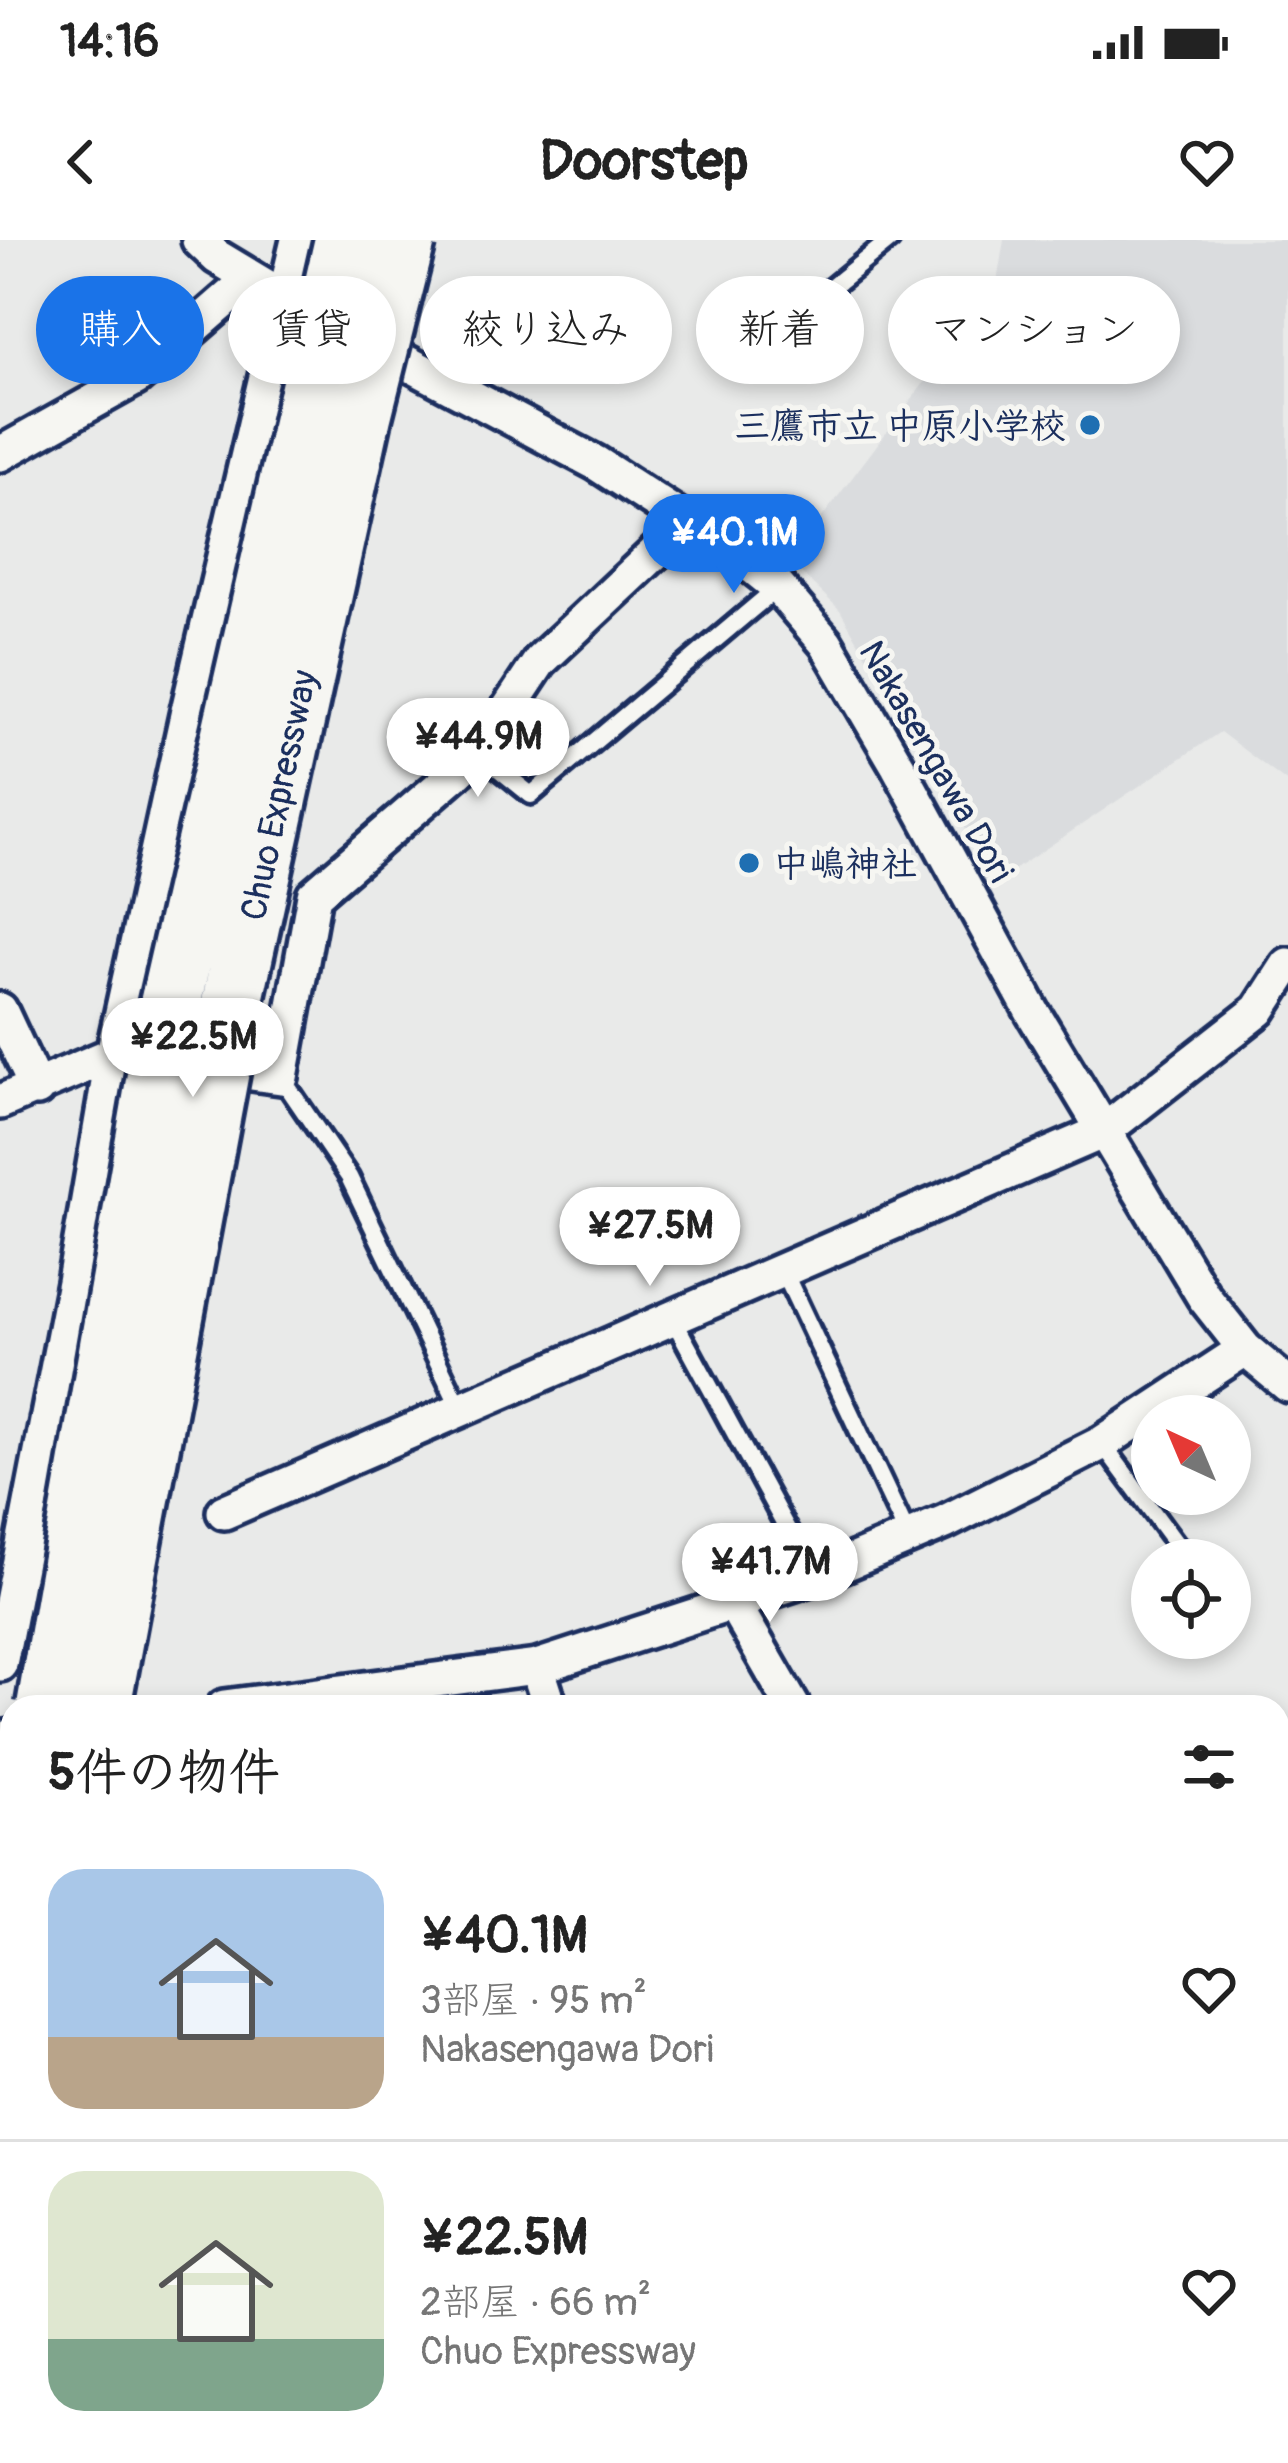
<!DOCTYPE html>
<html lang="ja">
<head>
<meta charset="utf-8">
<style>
  body { margin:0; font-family:Pangolin,"Klee One",sans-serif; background:#f2f2f2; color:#222; height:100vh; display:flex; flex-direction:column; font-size:45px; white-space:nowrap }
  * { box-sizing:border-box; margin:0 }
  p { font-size:39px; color:#767676 }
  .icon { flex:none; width:66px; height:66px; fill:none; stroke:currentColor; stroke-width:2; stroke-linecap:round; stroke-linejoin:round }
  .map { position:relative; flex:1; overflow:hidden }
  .drawer { position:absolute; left:0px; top:1455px; width:1290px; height:768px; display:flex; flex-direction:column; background:#fff; border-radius:36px 36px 0 0; box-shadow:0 6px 18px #0003 }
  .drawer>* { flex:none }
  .top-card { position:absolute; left:36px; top:36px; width:1218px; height:108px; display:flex; gap:24px }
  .needle { width:78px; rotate:316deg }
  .controls { position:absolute; left:1131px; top:1155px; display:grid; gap:24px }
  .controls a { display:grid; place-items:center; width:120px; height:120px; border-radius:50%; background:#fff; box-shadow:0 6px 18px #0003; font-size:60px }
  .price { position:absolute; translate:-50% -102px; padding:0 27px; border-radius:42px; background:#fff; color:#222; font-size:39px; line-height:78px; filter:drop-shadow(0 3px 6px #0008) }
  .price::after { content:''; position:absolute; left:50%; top:72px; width:36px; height:27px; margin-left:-18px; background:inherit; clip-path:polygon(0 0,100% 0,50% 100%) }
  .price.on { background:#1a73e8; color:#fff }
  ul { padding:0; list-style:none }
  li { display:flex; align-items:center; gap:36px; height:300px; padding:0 48px }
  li+li { border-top:3px solid #e0e0e0 }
  li span { display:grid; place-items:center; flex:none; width:336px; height:240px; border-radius:36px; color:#555 }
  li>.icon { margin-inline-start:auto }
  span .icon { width:144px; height:144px; fill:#fffc; stroke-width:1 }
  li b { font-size:51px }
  h2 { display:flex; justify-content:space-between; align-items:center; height:144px; padding:0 48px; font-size:51px }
  .chip { padding:0 42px; border-radius:54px; background:#fff; box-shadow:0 6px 18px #0003; font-size:42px; line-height:108px }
  .chip.on { background:#1a73e8; color:#fff }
  .status { display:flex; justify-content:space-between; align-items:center; height:84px; padding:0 60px; background:#fff; direction:ltr }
  .status svg { height:33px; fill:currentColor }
  header { display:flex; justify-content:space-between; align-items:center; height:156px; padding:0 48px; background:#fff; font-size:54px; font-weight:800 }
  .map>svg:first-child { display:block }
  .built { fill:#dadcde }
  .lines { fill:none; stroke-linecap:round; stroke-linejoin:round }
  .river { stroke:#a2aaba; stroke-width:69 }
  .service-casing { stroke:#1b2f5e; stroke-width:26 }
  .minor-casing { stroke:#1b2f5e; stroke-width:42 }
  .motorway-casing { stroke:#1b2f5e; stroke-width:69 }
  .service { stroke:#f6f6f2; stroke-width:16 }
  .minor { stroke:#f6f6f2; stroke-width:33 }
  .motorway { stroke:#f6f6f2; stroke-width:60 }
  .motorway-bridge-casing { stroke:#1b2f5e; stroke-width:69; stroke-linecap:butt }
  .motorway-bridge { stroke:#f6f6f2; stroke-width:60 }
  .poi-dot { fill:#1f6fb2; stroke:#f6f6f2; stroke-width:4.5 }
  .labels { text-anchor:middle; stroke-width:10; stroke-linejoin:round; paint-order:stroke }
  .poi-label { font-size:36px; font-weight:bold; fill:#1b2f5e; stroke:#f6f6f2; text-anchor:end }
  .street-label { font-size:36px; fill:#1b2f5e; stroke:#f6f6f2 }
</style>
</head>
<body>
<div class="status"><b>14:16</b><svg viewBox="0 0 49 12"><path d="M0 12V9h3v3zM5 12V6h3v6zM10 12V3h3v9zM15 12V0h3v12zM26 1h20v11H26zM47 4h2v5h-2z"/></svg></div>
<header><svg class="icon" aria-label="back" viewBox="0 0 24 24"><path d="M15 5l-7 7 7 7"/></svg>Doorstep<svg class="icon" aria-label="heart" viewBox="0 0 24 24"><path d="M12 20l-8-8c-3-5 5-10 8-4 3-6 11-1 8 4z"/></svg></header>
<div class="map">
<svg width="1288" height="2223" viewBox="0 0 1288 2223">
  <rect width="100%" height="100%" fill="#e9eae9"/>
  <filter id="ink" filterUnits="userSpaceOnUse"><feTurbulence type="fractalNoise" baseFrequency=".00833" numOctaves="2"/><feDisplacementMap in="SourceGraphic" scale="24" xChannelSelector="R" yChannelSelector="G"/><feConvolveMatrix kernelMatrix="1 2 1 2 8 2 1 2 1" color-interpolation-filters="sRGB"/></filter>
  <g filter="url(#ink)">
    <!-- built -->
    <path class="built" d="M 1004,0 L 1288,0 L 1288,543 L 1220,492 L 996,642 L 840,370 L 789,321 L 996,48 Z"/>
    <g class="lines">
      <!-- river -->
      <path class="river" d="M 401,2211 L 417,2223
        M 57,2223 L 58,2211"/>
      <!-- service casing -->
      <g class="service-casing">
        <path id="service" d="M 806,68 L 890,0
          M 479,513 L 531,555 L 778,347
          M 281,837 L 349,937 L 461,1170
          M 783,1030 L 908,1296
          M 672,1077 L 813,1337
          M 1102,1203 L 1188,1320"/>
      </g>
      <!-- minor casing -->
      <g class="minor-casing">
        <path id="minor" d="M 199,0 L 217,17 L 285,58 L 596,223 L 738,315 L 778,347 L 826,403 L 898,526 L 1033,773 L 1204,1057 L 1245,1109 L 1288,1145
          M 0,214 L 136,138 L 251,38
          M 0,770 L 37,849
          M 207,827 L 281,837 L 314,655 L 479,513 L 540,421 L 688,282
          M 0,862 L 113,814 L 126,816
          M 224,1272 L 1104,891 L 1259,770 L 1288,725
          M 732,1361 L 793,1467
          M 0,1424 L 74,1042 L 113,814 L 187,475 L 298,0
          M 537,1427 L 550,1467
          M 224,1467 L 537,1427 L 813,1337 L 945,1282 L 1102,1203 L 1245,1109
          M 0,1499 L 12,1497
          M 1278,2092 L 1288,2089
          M 557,2211 L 570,2223 L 601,2223
          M 932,2211 L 940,2223"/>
      </g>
      <!-- motorway casing -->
      <g class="motorway-casing">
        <path id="motorway" d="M 0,2137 L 12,2055"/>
      </g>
      <!-- service -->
      <use href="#service" class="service"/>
      <!-- minor -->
      <use href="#minor" class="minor"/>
      <!-- motorway -->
      <use href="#motorway" class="motorway"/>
      <!-- motorway-bridge casing -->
      <g class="motorway-bridge-casing">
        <path id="motorway-bridge" d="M 47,1467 L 168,773 L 345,0
          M 100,1467 L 228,782 L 361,176 L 405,0
          M 0,1756 L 12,1681"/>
      </g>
      <!-- motorway-bridge -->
      <use href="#motorway-bridge" class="motorway-bridge"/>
    </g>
  </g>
  <!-- markers -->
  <g class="poi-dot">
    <circle cx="1090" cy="185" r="12"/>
    <circle cx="749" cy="623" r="12"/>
  </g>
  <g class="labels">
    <!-- poi labels -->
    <g class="poi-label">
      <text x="1066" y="198">三鷹市立 中原小学校</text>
      <text x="773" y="636" text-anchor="start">中嶋神社</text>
    </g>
    <!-- street labels -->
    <g class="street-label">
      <text transform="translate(937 521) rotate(60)" y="13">Nakasengawa Dori</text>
      <text transform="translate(278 555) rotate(-78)" y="13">Chuo Expressway</text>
    </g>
  </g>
</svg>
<div class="controls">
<a><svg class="needle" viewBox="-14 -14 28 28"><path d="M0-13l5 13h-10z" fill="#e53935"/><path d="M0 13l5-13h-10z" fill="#767676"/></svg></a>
<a><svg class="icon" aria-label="locate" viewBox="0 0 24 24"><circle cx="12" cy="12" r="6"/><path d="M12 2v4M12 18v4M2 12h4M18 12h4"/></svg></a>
</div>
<b class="price on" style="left:734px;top:356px">¥40.1M</b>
<b class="price" style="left:478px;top:560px">¥44.9M</b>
<b class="price" style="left:193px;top:860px">¥22.5M</b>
<b class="price" style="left:650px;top:1049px">¥27.5M</b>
<b class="price" style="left:770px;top:1385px">¥41.7M</b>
<div class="top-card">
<a class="chip on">購入</a>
<a class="chip">賃貸</a>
<a class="chip">絞り込み</a>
<a class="chip">新着</a>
<a class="chip">マンション</a>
</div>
<section class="drawer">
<h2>5件の物件<svg class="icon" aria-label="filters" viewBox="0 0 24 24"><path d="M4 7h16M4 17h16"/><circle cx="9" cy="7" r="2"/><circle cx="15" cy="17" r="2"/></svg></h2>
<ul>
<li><span style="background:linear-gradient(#a9c7e8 70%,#b9a48a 0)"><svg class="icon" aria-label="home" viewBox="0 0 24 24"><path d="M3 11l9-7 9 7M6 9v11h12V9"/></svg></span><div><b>¥40.1M</b><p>3部屋 · 95 m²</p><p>Nakasengawa Dori</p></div><svg class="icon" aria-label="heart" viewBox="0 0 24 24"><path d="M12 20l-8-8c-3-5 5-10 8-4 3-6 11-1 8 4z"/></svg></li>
<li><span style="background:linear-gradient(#dfe7d0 70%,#7fa58c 0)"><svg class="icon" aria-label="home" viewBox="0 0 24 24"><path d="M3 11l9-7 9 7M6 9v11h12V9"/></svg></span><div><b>¥22.5M</b><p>2部屋 · 66 m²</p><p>Chuo Expressway</p></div><svg class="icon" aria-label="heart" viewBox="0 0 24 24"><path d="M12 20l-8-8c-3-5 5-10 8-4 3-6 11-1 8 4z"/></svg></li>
</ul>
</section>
</div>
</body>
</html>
